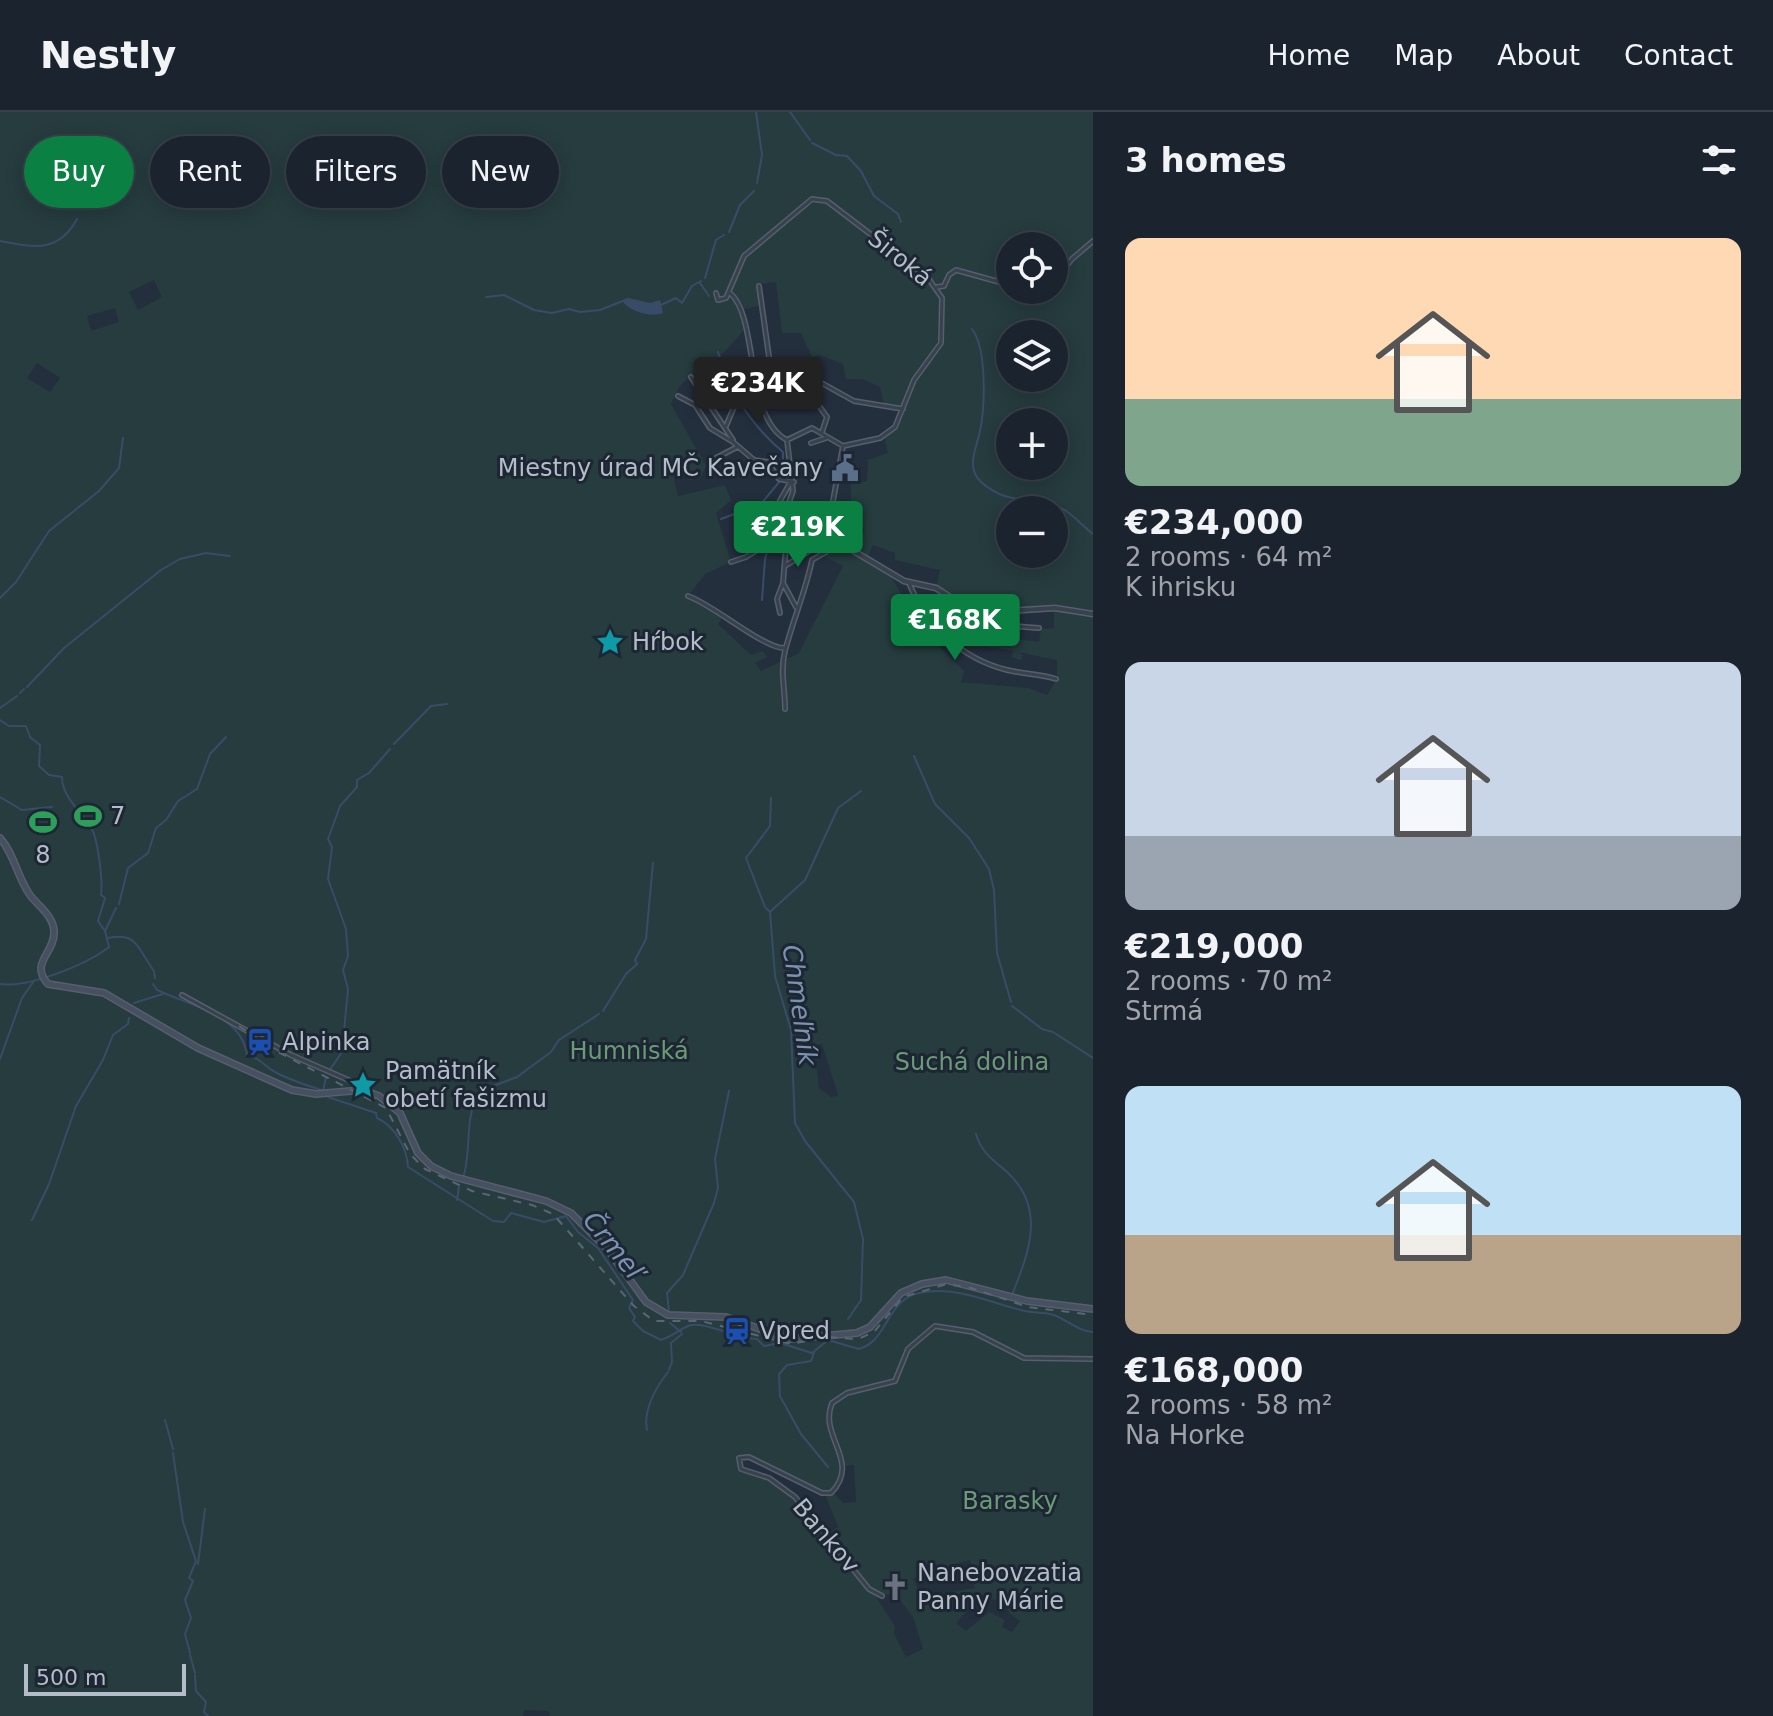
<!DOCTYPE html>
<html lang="en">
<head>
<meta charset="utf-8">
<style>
  body { margin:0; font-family:"DejaVu Sans",sans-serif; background:#282f3a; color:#f1f3f6; height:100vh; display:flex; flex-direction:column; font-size:30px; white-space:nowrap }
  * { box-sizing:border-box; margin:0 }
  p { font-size:26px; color:#a0a4aa }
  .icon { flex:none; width:44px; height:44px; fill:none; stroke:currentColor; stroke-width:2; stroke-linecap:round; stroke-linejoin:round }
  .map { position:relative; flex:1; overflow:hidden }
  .details { display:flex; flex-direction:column; background:#1b232e; width:680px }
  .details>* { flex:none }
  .top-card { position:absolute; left:24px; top:24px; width:760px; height:72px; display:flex; gap:16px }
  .buttons { position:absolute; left:996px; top:120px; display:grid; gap:16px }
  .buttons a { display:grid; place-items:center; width:72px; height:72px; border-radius:50%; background:#1b232e; box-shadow:0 4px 20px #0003,0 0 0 2px #39404a; font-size:40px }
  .scale { position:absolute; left:24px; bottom:20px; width:162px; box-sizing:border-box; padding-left:8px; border:4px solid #b4bcc9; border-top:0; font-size:22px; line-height:28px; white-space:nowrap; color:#b4bcc9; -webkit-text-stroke:6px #1d2633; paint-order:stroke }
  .price { position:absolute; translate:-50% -68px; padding:0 18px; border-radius:8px; background:#0b8043; color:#fff; font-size:26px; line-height:52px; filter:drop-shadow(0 2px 4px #0008) }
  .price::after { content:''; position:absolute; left:50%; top:48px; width:24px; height:18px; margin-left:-12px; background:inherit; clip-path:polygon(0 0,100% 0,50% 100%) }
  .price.selected { background:#222; color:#fff }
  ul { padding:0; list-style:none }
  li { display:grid; align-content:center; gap:16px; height:424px; padding:0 32px }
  li span { display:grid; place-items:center; height:248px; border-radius:16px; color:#555 }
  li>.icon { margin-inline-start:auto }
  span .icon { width:144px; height:144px; fill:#fffc; stroke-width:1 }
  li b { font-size:34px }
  h2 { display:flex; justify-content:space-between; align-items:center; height:96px; padding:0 32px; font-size:34px }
  .chip { padding:0 28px; border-radius:36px; background:#1b232e; box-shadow:0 4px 20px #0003,0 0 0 2px #39404a; font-size:28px; line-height:72px }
  .chip.selected { background:#0b8043; color:#fff }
  header { display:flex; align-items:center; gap:48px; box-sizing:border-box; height:112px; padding:0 40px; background:#1b232e; border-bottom:2px solid #39404a }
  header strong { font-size:38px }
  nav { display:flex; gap:44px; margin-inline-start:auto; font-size:28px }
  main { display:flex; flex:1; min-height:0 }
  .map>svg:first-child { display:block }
  .green { fill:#263c3f; fill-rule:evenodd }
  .water { fill:#394c67 }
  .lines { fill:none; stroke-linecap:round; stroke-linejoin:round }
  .stream { stroke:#394c67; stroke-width:2 }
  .minor-casing { stroke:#565f6c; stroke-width:6 }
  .tertiary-casing { stroke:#565f6c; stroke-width:7 }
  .secondary-casing { stroke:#565f6c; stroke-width:8 }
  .minor { stroke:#38414e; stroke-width:3 }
  .tertiary { stroke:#38414e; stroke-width:4 }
  .secondary { stroke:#465061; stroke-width:5 }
  .rail { stroke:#5a6575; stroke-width:2; stroke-dasharray:8 8; stroke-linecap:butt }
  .labels { text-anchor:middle; stroke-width:6; stroke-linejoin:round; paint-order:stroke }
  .street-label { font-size:24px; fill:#b4bcc9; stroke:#1d2633 }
  .poi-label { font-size:24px; fill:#b4bcc9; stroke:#1d2633; text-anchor:start }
  .park-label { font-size:24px; fill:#6b9a76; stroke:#1d2633 }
  .water-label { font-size:26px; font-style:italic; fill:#7c92b1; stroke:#1d2633 }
</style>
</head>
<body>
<header>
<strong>Nestly</strong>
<nav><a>Home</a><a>Map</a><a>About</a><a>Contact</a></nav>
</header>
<main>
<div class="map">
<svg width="1093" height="1604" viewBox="0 0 1093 1604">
  <rect width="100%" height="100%" fill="#242f3e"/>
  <!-- green -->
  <path class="green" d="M 0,0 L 1093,0 L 1093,1604 L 550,1604 L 548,1599 L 524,1598 L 523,1604 L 0,1604 ZM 1010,134 L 1054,134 L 1054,178 L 1010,178 ZM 154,168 L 162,185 L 138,198 L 129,180 ZM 776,170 L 782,221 L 801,221 L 812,245 L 819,243 L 843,252 L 846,267 L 863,267 L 880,275 L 884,293 L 903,297 L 897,311 L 884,324 L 888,341 L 868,348 L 867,369 L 851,372 L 851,414 L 863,414 L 864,421 L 852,422 L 852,437 L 867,447 L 873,433 L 895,441 L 895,448 L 940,458 L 936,476 L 976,501 L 1054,496 L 1054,516 L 1041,517 L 1039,530 L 981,522 L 977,533 L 1013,539 L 1012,545 L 1021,548 L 1023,543 L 1017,540 L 1057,548 L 1057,567 L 1047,583 L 1028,576 L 961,570 L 964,559 L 920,516 L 892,466 L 850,440 L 831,432 L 825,445 L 843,454 L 799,541 L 761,559 L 755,551 L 767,545 L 763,539 L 751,543 L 718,512 L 724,503 L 688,484 L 705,462 L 731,450 L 716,401 L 731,388 L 725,373 L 678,384 L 672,357 L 690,368 L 701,365 L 706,354 L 671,292 L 679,275 L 699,256 L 719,246 L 745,217 L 741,198 L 762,193 L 759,172 ZM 115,196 L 119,210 L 91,219 L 87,204 ZM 1010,222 L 1054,222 L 1054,266 L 1010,266 ZM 37,251 L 60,266 L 50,280 L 27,266 ZM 1010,310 L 1054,310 L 1054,354 L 1010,354 ZM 1010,398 L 1054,398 L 1054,442 L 1010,442 ZM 822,932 L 838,983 L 837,984 L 831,985 L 819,976 L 814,933 ZM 743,1344 L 825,1382 L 838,1415 L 827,1423 C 801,1392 780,1370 741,1357 L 738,1348 ZM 854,1353 L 856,1390 L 843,1391 L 833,1380 L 844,1354 ZM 970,1448 L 972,1455 L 985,1452 L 988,1463 L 973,1467 L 975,1476 L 922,1485 L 913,1467 L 925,1460 ZM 874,1482 L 896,1483 L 913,1505 L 923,1537 L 906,1545 L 894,1522 L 895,1514 ZM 982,1483 L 999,1490 L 1002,1485 L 1010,1502 L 1020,1509 L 1012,1520 L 1002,1515 L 1005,1508 L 989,1500 L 966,1519 L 956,1511 Z"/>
  <!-- water -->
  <path class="water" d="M 628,186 L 650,191 L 660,188 L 663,201 C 651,206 630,199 623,190 Z"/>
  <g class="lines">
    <!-- stream -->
    <path class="stream" d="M 756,0 L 762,43 L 757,71
      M 790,0 L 810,28
      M 812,31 L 836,43 L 847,44 L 861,59 L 874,84 L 898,102 L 901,110
      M 729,120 L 740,93 L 754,79
      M 0,129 C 33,135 58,142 77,107
      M 705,166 L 716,128 L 724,123
      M 700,171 L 709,184
      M 486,185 L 504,183 L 534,198 L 552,201 L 569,197 L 580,200 L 600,198 L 628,187
      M 661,193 L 676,186 L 682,191 L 692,174 L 701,169
      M 972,217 C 987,236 985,295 980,319 C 977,335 965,355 981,370 C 1006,392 1025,385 1054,393 C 1070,398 1080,412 1093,422
      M 718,240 L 723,255 L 732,260 C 729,287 764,324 783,340 L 783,364
      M 779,394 L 791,374
      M 721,407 L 761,392 L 780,369
      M 771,426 L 777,415 L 778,396
      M 0,486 L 16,470 L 49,419 L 99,379 L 119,356 L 123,326
      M 762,488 L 765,447 L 770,430
      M 27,575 L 64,536 L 161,458 L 180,447 L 206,441 L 230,444
      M 20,581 L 24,577
      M 0,596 L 17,584
      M 0,608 L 9,614 L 26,614 L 30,625 L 40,633 L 39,654 L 49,663 L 62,665 C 62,686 83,701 92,717 C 98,729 103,769 101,783 L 105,786 L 98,809 L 105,819 L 109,835
      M 394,632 L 431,594 L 447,592
      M 914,644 L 935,692 L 969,726 L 989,757 L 994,778 L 997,841 L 1011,890
      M 0,685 L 22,698 L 52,695
      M 771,686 L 770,714 L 746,746 L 765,795 L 770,800 L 775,864 L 791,918 L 795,1011 L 805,1029 L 854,1090 L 863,1127 L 861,1188 L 848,1207
      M 119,792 L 128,756 L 148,741 L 156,716 L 166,708 L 178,689 L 197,677 L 210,642 L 226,625
      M 771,799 L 805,768 L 838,696 L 861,679
      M 105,819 L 116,796
      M 108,826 C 138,820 137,836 154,859 L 155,866
      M 0,872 C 29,876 85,853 108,836
      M 153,872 L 157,878 C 188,893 242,902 247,943 C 261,946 264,954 275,960 C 291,969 307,973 324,979
      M 134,891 L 163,882
      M 1012,894 L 1042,917 L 1053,920 L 1093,946
      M 603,899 L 626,862 L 637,852 L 635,848 L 646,827 L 653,751
      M 0,947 L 22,886 L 34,869
      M 329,959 L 342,940 L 348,877 L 343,858 L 348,844 L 346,817 L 328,767 L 332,735 L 328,727 L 340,694 L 357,675 L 357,668 L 369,661 L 390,637
      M 485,977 L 517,965 L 551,940 L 559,928 L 599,902
      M 323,979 L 326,965
      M 328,985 L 376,1001 L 377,1006 C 396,1015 407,1037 408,1055 L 493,1109 L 504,1110 L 511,1101 L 544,1110 L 566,1104 L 578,1120 L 598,1136 L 633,1188 L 629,1196 L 635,1205 L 633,1209 L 643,1219 L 661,1228 C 672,1224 679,1218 688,1214 C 702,1208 739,1227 757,1227 L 764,1234 L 780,1231 L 812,1241 L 828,1228 L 859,1237 C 888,1229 886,1188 919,1181 C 958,1173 989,1191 1025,1199 C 1034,1201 1045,1200 1054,1203 C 1067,1208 1078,1219 1093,1220
      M 976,1022 C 981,1040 993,1048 1006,1059 C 1047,1096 1029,1140 1012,1183
      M 463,1066 C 472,1040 464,1007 478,983
      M 457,1088 L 459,1075
      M 32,1108 L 49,1072 L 76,994 L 103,948 L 113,923 L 128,912 L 129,906
      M 669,1200 L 667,1181 L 683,1163 L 714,1091 L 718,1076 L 715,1047 L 729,979
      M 670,1211 L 681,1220
      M 669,1258 L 672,1250 L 671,1231 L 682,1222
      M 780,1285 L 779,1262 L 787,1253 L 811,1249 L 814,1240
      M 781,1286 L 801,1322 L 828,1355
      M 165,1308 L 173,1337
      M 647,1318 C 643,1298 656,1275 668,1260
      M 173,1341 L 183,1410 L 196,1449 L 189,1466 L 193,1469 L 185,1488 L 191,1506 L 185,1522 L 190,1541
      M 198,1452 L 205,1397
      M 190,1543 L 195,1561
      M 195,1563 L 196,1579 L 206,1590 L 204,1600 L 208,1604"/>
    <!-- minor casing -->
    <g class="minor-casing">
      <path id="minor" d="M 1054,170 L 1072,147 L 1093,129
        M 759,174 L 773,273
        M 937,175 L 944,174 L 949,163 L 956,158 L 1010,173
        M 1032,178 L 1040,178
        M 716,181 L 718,188 L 726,186 L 744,144 L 812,87 L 827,89 L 928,166 L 942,186 L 941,231 L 914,268 L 895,315 L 880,326 L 843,334 L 812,316 L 787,328
        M 730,181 C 759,205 744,306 787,328
        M 691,265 L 733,328
        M 804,273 L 827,305 L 822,320
        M 756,276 L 818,269 L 854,289 L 903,297
        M 678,284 L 695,293 L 710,316 L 733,330 L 754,348 L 768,350 L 779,367 L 794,370
        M 712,293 L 729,279
        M 726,314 L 734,295 L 727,274
        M 811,331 L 826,326
        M 714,347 L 737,335
        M 787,423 L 783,471 L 796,495
        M 769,429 L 768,410 L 790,371
        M 838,430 L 833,389 L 843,334
        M 731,450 L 746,445 L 784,421 L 784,405 L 793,379 L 787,328
        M 785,454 L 811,438 L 819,428
        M 909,471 C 926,513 962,547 1007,558 C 1023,562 1041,562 1056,567
        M 688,484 C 714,493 763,536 784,536
        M 780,501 L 777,487 L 783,471
        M 985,502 L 983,512 L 1039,516
        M 785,597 C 785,577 780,558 785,539 C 792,511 806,478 812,448 L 826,440 L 821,427
        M 182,883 L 291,943 L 353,970 L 362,978
        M 882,1484 L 869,1477 L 795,1385 L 769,1366 L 741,1357 L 739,1346 L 749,1345 L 822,1381 L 831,1381 C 862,1349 818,1325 832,1291 L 847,1281 L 895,1269 L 908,1237 L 935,1214 L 973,1220 L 1024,1246 L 1093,1247"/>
    </g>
    <!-- tertiary casing -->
    <g class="tertiary-casing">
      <path id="tertiary" d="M 784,421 L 842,432 L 904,469 L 936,476 L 975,501 L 1055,496 L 1093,502"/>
    </g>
    <!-- secondary casing -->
    <g class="secondary-casing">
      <path id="secondary" d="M 0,726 C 15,743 17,765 30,783 C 38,794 54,804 54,820 C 55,841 29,851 48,872 L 104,881 L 198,936 L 292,978 L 316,982 L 362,978 L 379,984 L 400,1001 L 418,1041 L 431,1054 L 451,1064 L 546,1089 L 571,1101 L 608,1138 L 646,1190 L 668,1203 L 726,1205 L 788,1227 L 857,1221 L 870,1215 L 901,1181 L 922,1172 L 946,1168 L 1027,1189 L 1093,1197"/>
    </g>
    <!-- minor -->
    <use href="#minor" class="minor"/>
    <!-- tertiary -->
    <use href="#tertiary" class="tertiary"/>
    <!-- secondary -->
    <use href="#secondary" class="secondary"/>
    <!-- rail -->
    <path class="rail" d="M 239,914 L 276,939 L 386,996 L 410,1042 L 425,1057 L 472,1079 L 532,1093 L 553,1102 L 634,1194 L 654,1209 L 701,1209 L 791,1232 L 827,1225 L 858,1227 L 874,1220 L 903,1185 L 947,1172 L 971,1176 L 1028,1195 L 1093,1203"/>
  </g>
  <!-- icons -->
  <defs>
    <g id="civic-bare" transform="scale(2.16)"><path d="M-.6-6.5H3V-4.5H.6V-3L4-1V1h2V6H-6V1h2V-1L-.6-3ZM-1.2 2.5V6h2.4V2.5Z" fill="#5c6f8a" stroke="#1d2633" stroke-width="2.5" paint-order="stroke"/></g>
    <g id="sight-bare" transform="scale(2.16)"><path d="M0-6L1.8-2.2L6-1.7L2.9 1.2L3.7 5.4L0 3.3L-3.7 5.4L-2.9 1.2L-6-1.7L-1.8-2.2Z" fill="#0f9aa8" stroke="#1d2633" stroke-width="2.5" paint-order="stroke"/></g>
    <g id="stadium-bare" transform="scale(2.16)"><path d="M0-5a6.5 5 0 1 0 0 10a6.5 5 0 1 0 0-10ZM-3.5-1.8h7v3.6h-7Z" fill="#2e9e5b" stroke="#1d2633" stroke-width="2.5" paint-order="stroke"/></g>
    <g id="station-bare" transform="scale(2.16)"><path d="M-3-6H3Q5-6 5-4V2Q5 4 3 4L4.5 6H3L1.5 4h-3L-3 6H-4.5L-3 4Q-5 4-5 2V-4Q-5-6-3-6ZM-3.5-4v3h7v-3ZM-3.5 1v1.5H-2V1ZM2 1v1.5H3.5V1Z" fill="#1a4fb4" stroke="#1d2633" stroke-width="2.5" paint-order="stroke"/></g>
    <g id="church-bare" transform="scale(2.16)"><path d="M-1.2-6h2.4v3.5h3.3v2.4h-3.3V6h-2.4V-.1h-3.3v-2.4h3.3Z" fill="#6b7280" stroke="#1d2633" stroke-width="2.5" paint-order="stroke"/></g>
  </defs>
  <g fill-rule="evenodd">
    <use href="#civic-bare" x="845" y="356"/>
    <use href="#sight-bare" x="610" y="530"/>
    <use href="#stadium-bare" x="88" y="704"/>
    <use href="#stadium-bare" x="43" y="710"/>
    <use href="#station-bare" x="260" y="930"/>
    <use href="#sight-bare" x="363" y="973"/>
    <use href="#station-bare" x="737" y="1219"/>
    <use href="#church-bare" x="895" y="1475"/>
  </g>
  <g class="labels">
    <!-- street labels -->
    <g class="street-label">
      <text transform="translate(900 146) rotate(39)" y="8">Široká</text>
      <text transform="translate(826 1424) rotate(50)" y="8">Bankov</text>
    </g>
    <!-- poi labels -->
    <g class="poi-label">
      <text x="823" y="364" text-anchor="end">Miestny úrad MČ Kavečany</text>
      <text x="632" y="538">Hŕbok</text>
      <text x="110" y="712">7</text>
      <text x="43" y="751" text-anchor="middle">8</text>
      <text x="282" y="938">Alpinka</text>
      <text x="385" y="967">Pamätník<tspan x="385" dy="28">obetí fašizmu</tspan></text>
      <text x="759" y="1227">Vpred</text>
      <text x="917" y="1469">Nanebovzatia<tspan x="917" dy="28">Panny Márie</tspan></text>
    </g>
    <!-- park labels -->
    <g class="park-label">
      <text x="629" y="947">Humniská</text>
      <text x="972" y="958">Suchá dolina</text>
      <text x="1010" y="1397">Barasky</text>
    </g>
    <!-- water labels -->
    <g class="water-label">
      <text transform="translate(800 893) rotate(82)" y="9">Chmeľník</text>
      <text transform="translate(613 1133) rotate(51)" y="9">Črmeľ</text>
    </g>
  </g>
</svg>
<div class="buttons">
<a><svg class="icon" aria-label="locate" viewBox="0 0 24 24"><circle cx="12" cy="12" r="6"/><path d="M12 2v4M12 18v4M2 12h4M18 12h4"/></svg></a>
<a><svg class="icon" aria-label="layers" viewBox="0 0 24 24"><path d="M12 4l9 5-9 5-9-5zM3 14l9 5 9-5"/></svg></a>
<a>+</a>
<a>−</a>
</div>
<div class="scale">500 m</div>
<b class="price selected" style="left:758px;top:313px">€234K</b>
<b class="price" style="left:798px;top:457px">€219K</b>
<b class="price" style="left:955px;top:550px">€168K</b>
<div class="top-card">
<a class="chip selected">Buy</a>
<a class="chip">Rent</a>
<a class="chip">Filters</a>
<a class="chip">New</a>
</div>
</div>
<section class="details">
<h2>3 homes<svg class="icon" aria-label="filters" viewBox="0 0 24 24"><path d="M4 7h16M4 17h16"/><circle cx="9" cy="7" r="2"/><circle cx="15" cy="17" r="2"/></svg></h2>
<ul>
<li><span style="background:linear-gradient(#ffd9b3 65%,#7fa58c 0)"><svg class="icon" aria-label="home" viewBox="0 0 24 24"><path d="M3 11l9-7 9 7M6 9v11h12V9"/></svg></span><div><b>€234,000</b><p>2 rooms · 64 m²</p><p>K ihrisku</p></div></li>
<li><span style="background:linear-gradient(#c9d6e8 70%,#9aa5b1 0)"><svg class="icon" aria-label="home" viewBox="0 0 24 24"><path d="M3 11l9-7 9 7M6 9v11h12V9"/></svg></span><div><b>€219,000</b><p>2 rooms · 70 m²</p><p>Strmá</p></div></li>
<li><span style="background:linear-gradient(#bfe0f5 60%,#b9a48a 0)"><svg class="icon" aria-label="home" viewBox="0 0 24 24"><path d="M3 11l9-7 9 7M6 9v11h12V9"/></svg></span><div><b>€168,000</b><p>2 rooms · 58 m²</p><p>Na Horke</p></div></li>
</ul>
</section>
</main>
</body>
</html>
